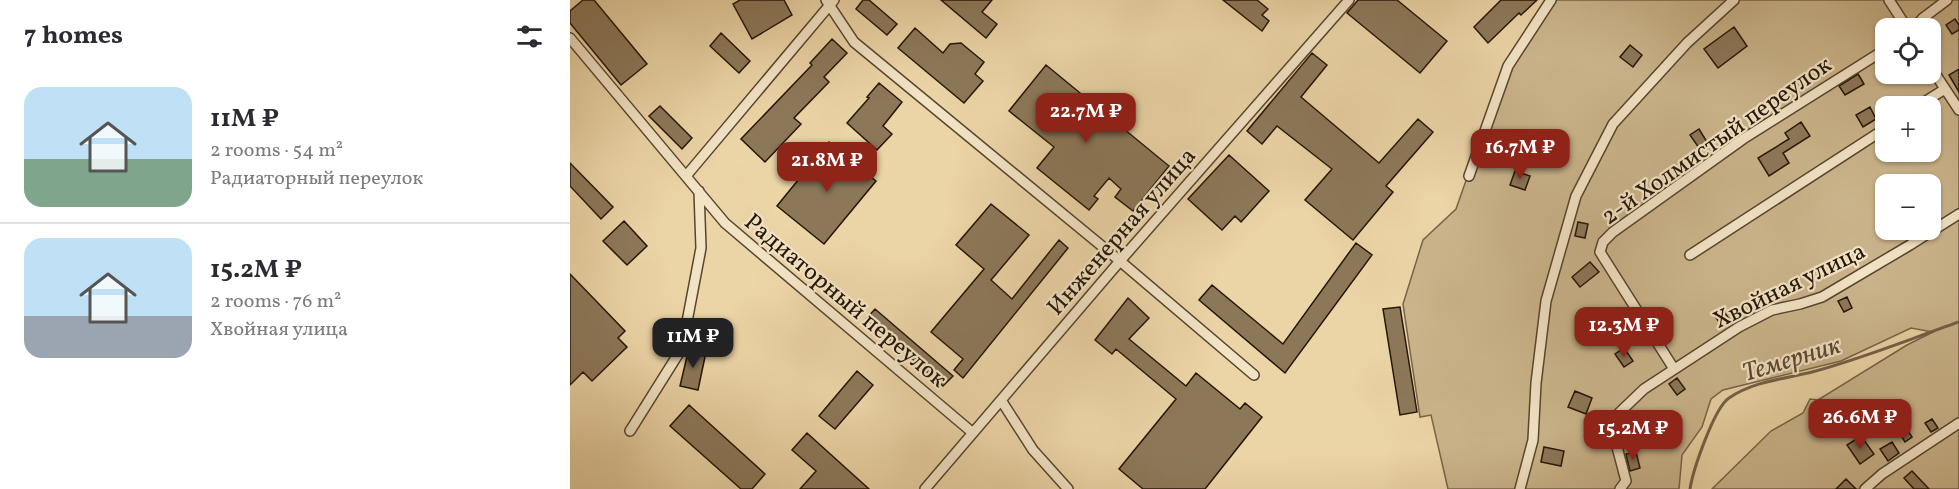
<!DOCTYPE html>
<html lang="en">
<head>
<meta charset="utf-8">
<style>
  body { margin:0; font-family:Vollkorn,serif; background:#f7f7f7; color:#2b2b33; height:100vh; display:flex; flex-direction:column; font-size:22px; white-space:nowrap }
  * { box-sizing:border-box; margin:0 }
  p { font-size:20px; color:#7c7c81 }
  .icon { flex:none; width:33px; height:33px; fill:none; stroke:currentColor; stroke-width:2; stroke-linecap:round; stroke-linejoin:round }
  .map { position:relative; flex:1; overflow:hidden }
  .details { display:flex; flex-direction:column; background:#fff; width:570px }
  .details>* { flex:none }
  .tools { position:absolute; left:1305px; top:18px; display:grid; gap:12px }
  .tools a { display:grid; place-items:center; width:66px; height:66px; border-radius:12px; background:#fff; box-shadow:0 2px 4px #0004; font-size:30px }
  .price { position:absolute; translate:-50% -51px; padding:0 14px; border-radius:12px; background:#8f2418; color:#fff; font-size:20px; line-height:39px; filter:drop-shadow(0 2px 3px #0008) }
  .price::after { content:''; position:absolute; left:50%; top:36px; width:18px; height:14px; margin-left:-9px; background:inherit; clip-path:polygon(0 0,100% 0,50% 100%) }
  .price.active { background:#222; color:#fff }
  ul { padding:0; list-style:none }
  li { display:flex; align-items:center; gap:18px; height:150px; padding:0 24px }
  li+li { border-top:2px solid #e1e1e2 }
  li span { display:grid; place-items:center; flex:none; width:168px; height:120px; border-radius:18px; color:#555 }
  li>.icon { margin-inline-start:auto }
  span .icon { width:72px; height:72px; fill:#fffc; stroke-width:1 }
  li b { font-size:26px }
  h2 { display:flex; justify-content:space-between; align-items:center; height:72px; padding:0 24px; font-size:26px }
  main { display:flex; flex:1; min-height:0 }
  .map>svg:first-child { display:block }
  .green { fill:#cab48b; stroke:#786448; stroke-width:1.5; fill-rule:evenodd }
  .lines { fill:none; stroke-linecap:round; stroke-linejoin:round }
  .stream { stroke:#746146; stroke-width:3 }
  .building { fill:#8c7859; stroke:#261506; stroke-width:1.5 }
  .street-casing { stroke:#57452e; stroke-width:12 }
  .street { stroke:#f2e3c5; stroke-width:9 }
  .labels { text-anchor:middle; stroke-width:4.5; stroke-linejoin:round; paint-order:stroke }
  .street-label { font-size:24px; fill:#261506; stroke:#f2e3c5 }
  .water-label { font-size:26px; font-style:italic; fill:#5a4730; stroke:#f2e3c5 }
</style>
</head>
<body>
<main>
<section class="details">
<h2>7 homes<svg class="icon" aria-label="filters" viewBox="0 0 24 24"><path d="M4 7h16M4 17h16"/><circle cx="9" cy="7" r="2"/><circle cx="15" cy="17" r="2"/></svg></h2>
<ul>
<li><span style="background:linear-gradient(#bfe0f5 60%,#7fa58c 0)"><svg class="icon" aria-label="home" viewBox="0 0 24 24"><path d="M3 11l9-7 9 7M6 9v11h12V9"/></svg></span><div><b>11M ₽</b><p>2 rooms · 54 m²</p><p>Радиаторный переулок</p></div></li>
<li><span style="background:linear-gradient(#bfe0f5 65%,#9aa5b1 0)"><svg class="icon" aria-label="home" viewBox="0 0 24 24"><path d="M3 11l9-7 9 7M6 9v11h12V9"/></svg></span><div><b>15.2M ₽</b><p>2 rooms · 76 m²</p><p>Хвойная улица</p></div></li>
</ul>
</section>
<div class="map">
<svg width="1389" height="489" viewBox="0 0 1389 489">
  <rect width="100%" height="100%" fill="#ebd4a6"/>
  <filter id="stains"><feTurbulence type="fractalNoise" baseFrequency=".00333" numOctaves="4"/><feColorMatrix values="0 0 0 0 .2 0 0 0 0 .09 0 0 0 0 .02 0 0 0 .5 -.17"/></filter>
  <radialGradient id="worn" r=".72"><stop offset=".6" stop-color="#630" stop-opacity="0"/><stop offset="1" stop-color="#630" stop-opacity=".3"/></radialGradient>
  <!-- green -->
  <path class="green" d="M 978,0 L 1389,0 L 1389,489 L 1142,489 L 1201,431 L 1233,413 L 1240,399 L 1248,400 L 1337,345 L 1363,332 L 1341,328 L 1271,361 L 1153,390 L 1141,399 L 1132,427 L 1112,455 L 1109,489 L 878,489 L 861,415 L 850,417 L 833,304 L 853,240 L 886,209 L 938,61 ZM 1316,28 L 1360,28 L 1360,74 L 1316,74 ZM 1316,106 L 1360,106 L 1360,152 L 1316,152 ZM 1316,184 L 1360,184 L 1360,230 L 1316,230 Z"/>
  <g class="lines">
    <!-- stream -->
    <path class="stream" d="M 1120,489 C 1123,470 1144,408 1159,398 C 1184,381 1214,379 1242,372 C 1291,359 1340,339 1389,322"/>
  </g>
  <!-- building -->
  <path class="building" d="M 13,0 L 24,0 L 77,64 L 51,85 L 0,23 L 0,11 Z
    M 170,0 L 214,0 L 222,15 L 182,39 L 163,4 Z
    M 293,0 L 299,0 L 327,24 L 317,35 L 286,9 Z
    M 371,0 L 422,0 L 412,12 L 427,24 L 416,38 Z
    M 653,0 L 687,0 L 698,9 L 692,15 L 699,21 L 692,31 Z
    M 788,0 L 827,0 L 877,41 L 850,73 L 777,13 Z
    M 931,0 L 967,0 L 951,15 L 949,13 L 918,43 L 904,27 Z
    M 1385,19 L 1389,25 L 1389,30 L 1382,34 L 1376,25 Z
    M 1164,27 L 1177,46 L 1148,68 L 1134,49 Z
    M 345,28 L 373,53 L 380,44 L 391,43 L 414,62 L 405,74 L 413,81 L 394,103 L 328,48 Z
    M 151,33 L 180,61 L 169,73 L 140,46 Z
    M 262,39 L 277,53 L 254,77 L 259,82 L 224,118 L 231,124 L 195,162 L 171,139 L 242,65 L 240,63 Z
    M 1060,45 L 1072,55 L 1063,67 L 1050,57 Z
    M 742,53 L 757,65 L 731,97 L 809,163 L 848,119 L 863,132 L 816,186 L 823,192 L 783,240 L 735,200 L 762,169 L 707,126 L 692,144 L 677,131 Z
    M 476,65 L 599,166 L 563,211 L 545,197 L 551,189 L 539,178 L 524,196 L 528,199 L 519,210 L 467,168 L 484,147 L 439,111 Z
    M 1389,69 L 1389,92 L 1379,75 Z
    M 1288,74 L 1294,84 L 1275,95 L 1269,86 Z
    M 309,83 L 332,102 L 313,126 L 322,134 L 307,150 L 277,123 L 299,98 L 297,97 Z
    M 90,106 L 122,138 L 112,149 L 79,116 Z
    M 1300,107 L 1306,119 L 1293,127 L 1286,115 Z
    M 1231,122 L 1240,136 L 1213,153 L 1219,163 L 1199,176 L 1188,158 L 1219,139 L 1215,133 Z
    M 1129,129 L 1137,142 L 1129,148 L 1120,135 Z
    M 259,142 L 306,181 L 254,244 L 207,206 Z
    M 659,155 L 699,191 L 671,222 L 665,216 L 652,230 L 618,199 Z
    M 0,163 L 43,207 L 31,219 L 0,186 Z
    M 945,171 L 960,176 L 955,190 L 940,185 Z
    M 421,204 L 459,235 L 421,280 L 442,299 L 489,240 L 498,248 L 393,378 L 384,370 L 393,359 L 361,332 L 414,269 L 386,245 Z
    M 54,221 L 77,246 L 57,265 L 33,241 Z
    M 1008,222 L 1018,224 L 1015,238 L 1005,236 Z
    M 786,243 L 802,255 L 715,373 L 629,300 L 642,285 L 713,344 Z
    M 1020,262 L 1029,272 L 1010,287 L 1002,277 Z
    M 0,274 L 55,331 L 48,338 L 57,347 L 22,381 L 13,372 L 0,385 Z
    M 1277,297 L 1282,308 L 1274,312 L 1268,301 Z
    M 558,298 L 579,318 L 559,339 L 616,386 L 626,373 L 670,409 L 675,403 L 692,417 L 635,489 L 573,489 L 549,469 L 606,399 L 546,349 L 542,354 L 525,340 Z
    M 830,307 L 847,412 L 830,415 L 813,309 Z
    M 305,309 L 383,376 L 373,386 L 296,319 Z
    M 1152,309 L 1160,320 L 1152,326 L 1144,315 Z
    M 119,348 L 136,352 L 128,390 L 110,386 Z
    M 1054,348 L 1063,361 L 1054,367 L 1045,354 Z
    M 287,371 L 303,385 L 265,429 L 249,416 Z
    M 1107,378 L 1115,389 L 1107,395 L 1099,384 Z
    M 1005,391 L 1022,398 L 1016,414 L 998,407 Z
    M 119,405 L 195,474 L 182,489 L 171,489 L 100,426 Z
    M 1362,419 L 1368,428 L 1361,432 L 1355,423 Z
    M 1335,426 L 1342,437 L 1335,442 L 1328,431 Z
    M 237,433 L 299,489 L 230,489 L 246,471 L 222,450 Z
    M 1291,436 L 1304,454 L 1290,464 L 1277,445 Z
    M 1322,442 L 1329,453 L 1318,461 L 1310,449 Z
    M 974,447 L 994,451 L 991,466 L 971,462 Z
    M 1066,452 L 1070,468 L 1060,471 L 1056,454 Z
    M 1342,471 L 1359,489 L 1344,489 L 1334,478 Z
    M 1276,479 L 1286,489 L 1266,489 Z"/>
  <g class="lines">
    <!-- street casing -->
    <g class="street-casing">
      <path id="street" d="M 256,0 L 284,42 L 550,261 L 684,375
        M 1319,0 L 1337,28
        M 1344,28 L 1353,18 L 1377,0
        M 0,38 L 155,223 L 403,433
        M 1360,66 L 1389,110
        M 1348,106 L 1375,89
        M 116,176 L 264,0
        M 899,176 L 938,66 L 981,0
        M 1120,255 L 1316,128
        M 1104,369 L 1030,252 L 1033,242 L 1043,232 L 1173,139 L 1316,49
        M 431,400 L 463,450 L 498,489
        M 60,431 L 112,348 L 131,248 L 129,191
        M 355,489 L 550,261 L 779,0
        M 950,489 L 963,440 L 966,383 L 976,301 L 1006,196 L 1043,124 L 1117,43 L 1164,0
        M 1050,489 L 1056,481 L 1042,428 L 1049,413 L 1074,389 L 1169,327 L 1202,310 L 1230,304 L 1252,297 L 1340,245 L 1389,214
        M 1295,489 L 1312,474 L 1389,423"/>
    </g>
    <!-- street -->
    <use href="#street" class="street"/>
  </g>
  <g class="labels">
    <!-- street labels -->
    <g class="street-label">
      <text transform="translate(1146 140) rotate(-35)" y="8">2-й Холмистый переулок</text>
      <text transform="translate(551 231) rotate(-49)" y="8">Инженерная улица</text>
      <text transform="translate(1219 285) rotate(-26)" y="8">Хвойная улица</text>
      <text transform="translate(276 300) rotate(40)" y="8">Радиаторный переулок</text>
    </g>
    <!-- water labels -->
    <g class="water-label">
      <text transform="translate(1221 358) rotate(-17)" y="9">Темерник</text>
    </g>
  </g>
  <rect width="100%" height="100%" filter="url(#stains)"/>
  <rect width="100%" height="100%" fill="url(#worn)"/>
</svg>
<div class="tools">
<a><svg class="icon" aria-label="locate" viewBox="0 0 24 24"><circle cx="12" cy="12" r="6"/><path d="M12 2v4M12 18v4M2 12h4M18 12h4"/></svg></a>
<a>+</a>
<a>−</a>
</div>
<b class="price" style="left:516px;top:144px">22.7M ₽</b>
<b class="price" style="left:950px;top:180px">16.7M ₽</b>
<b class="price" style="left:257px;top:193px">21.8M ₽</b>
<b class="price" style="left:1054px;top:358px">12.3M ₽</b>
<b class="price active" style="left:123px;top:369px">11M ₽</b>
<b class="price" style="left:1290px;top:450px">26.6M ₽</b>
<b class="price" style="left:1063px;top:461px">15.2M ₽</b>
</div>
</main>
</body>
</html>
